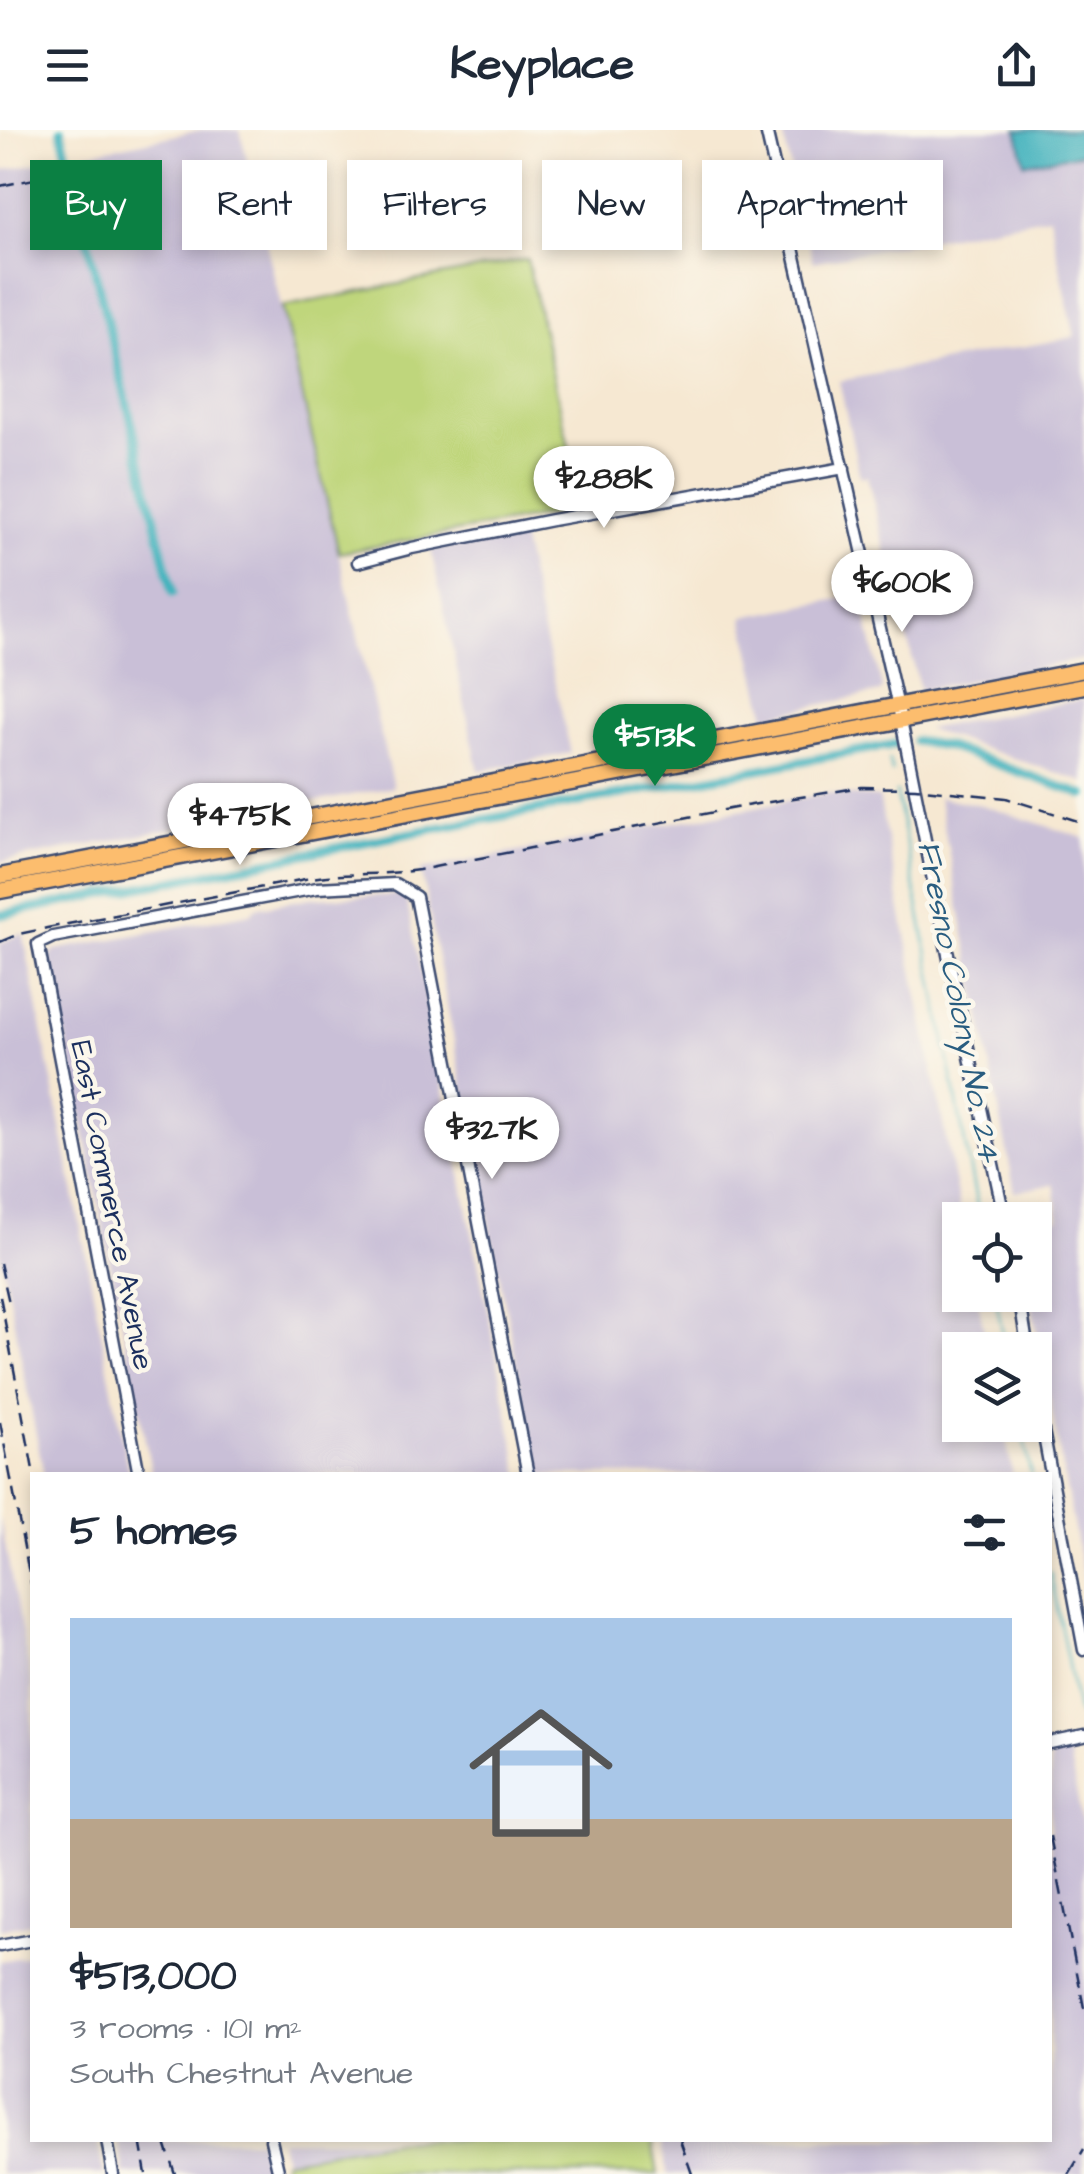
<!DOCTYPE html>
<html lang="en">
<head>
<meta charset="utf-8">
<style>
  body { margin:0; font-family:"Architects Daughter",sans-serif; background:#f6f6f7; color:#1f2937; height:100vh; display:flex; flex-direction:column; font-size:38px; white-space:nowrap }
  * { box-sizing:border-box; margin:0 }
  p { font-size:32px; color:#747a83 }
  .icon { flex:none; width:55px; height:55px; fill:none; stroke:currentColor; stroke-width:2; stroke-linecap:round; stroke-linejoin:round }
  .map { position:relative; flex:1; overflow:hidden }
  .details { position:absolute; left:30px; top:1342px; width:1022px; height:670px; display:flex; flex-direction:column; background:#fff; border-radius:0px; box-shadow:0 5px 15px #0003 }
  .details>* { flex:none }
  .hud { position:absolute; left:30px; top:30px; width:1025px; height:90px; display:flex; gap:20px }
  .buttons { position:absolute; left:942px; top:1072px; display:grid; gap:20px }
  .buttons a { display:grid; place-items:center; width:110px; height:110px; border-radius:0px; background:#fff; box-shadow:0 5px 15px #0003; font-size:50px }
  .price { position:absolute; translate:-50% -85px; padding:0 22px; border-radius:35px; background:#fff; color:#222; font-size:32px; line-height:65px; filter:drop-shadow(0 2px 5px #0008) }
  .price::after { content:''; position:absolute; left:50%; top:60px; width:30px; height:22px; margin-left:-15px; background:inherit; clip-path:polygon(0 0,100% 0,50% 100%) }
  .price.selected { background:#0b8043; color:#fff }
  ul { padding:0; list-style:none }
  li { display:grid; align-content:center; gap:20px; height:530px; padding:0 40px }
  li+li { border-top:2px solid #e0e1e3 }
  li span { display:grid; place-items:center; height:310px; border-radius:0px; color:#555 }
  li>.icon { margin-inline-start:auto }
  span .icon { width:180px; height:180px; fill:#fffc; stroke-width:1 }
  li b { font-size:42px }
  h2 { display:flex; justify-content:space-between; align-items:center; height:120px; padding:0 40px; font-size:42px }
  .pill { padding:0 35px; border-radius:0px; background:#fff; box-shadow:0 5px 15px #0003; font-size:35px; line-height:90px }
  .pill.selected { background:#0b8043; color:#fff }
  header { display:flex; justify-content:space-between; align-items:center; height:130px; padding:0 40px; background:#fff; font-size:45px; font-weight:700 }
  .map>svg:first-child { display:block }
  .industrial { fill:#c9bfd7 }
  .green { fill:#bfd67b; stroke:#6d826c; stroke-width:2.5 }
  .water { fill:#44b3be; stroke:#30718e; stroke-width:2.5 }
  .lines { fill:none; stroke-linecap:round; stroke-linejoin:round }
  .stream { stroke:#44b3be; stroke-width:2.5 }
  .canal { stroke:#44b3be; stroke-width:9 }
  .minor-casing { stroke:#3c4b6f; stroke-width:15 }
  .major-casing { stroke:#3c4b6f; stroke-width:19 }
  .minor { stroke:#fff; stroke-width:10 }
  .major { stroke:#fcbd6e; stroke-width:14 }
  .rail { stroke:#1b2f5e; stroke-width:2.5; stroke-dasharray:15 8; stroke-linecap:butt }
  .labels { text-anchor:middle; stroke-width:9; stroke-linejoin:round; paint-order:stroke }
  .street-label { font-size:30px; fill:#1b2f5e; stroke:#fbf7ec }
  .water-label { font-size:32px; font-style:italic; fill:#295d80; stroke:#fbf7ec }
</style>
</head>
<body>
<header><svg class="icon" aria-label="menu" viewBox="0 0 24 24"><path d="M4 6h16M4 12h16M4 18h16"/></svg>Keyplace<svg class="icon" aria-label="share" viewBox="0 0 24 24"><path d="M12 15V3M7 8l5-5 5 5M5 13v7h14v-7"/></svg></header>
<div class="map">
<svg width="1084" height="2044" viewBox="0 0 1084 2044">
  <rect width="100%" height="100%" fill="#fbf7ec"/>
  <filter id="ink" filterUnits="userSpaceOnUse"><feTurbulence type="fractalNoise" baseFrequency=".01" numOctaves="2"/><feDisplacementMap in="SourceGraphic" scale="20" xChannelSelector="R" yChannelSelector="G"/><feConvolveMatrix kernelMatrix="1 2 1 2 8 2 1 2 1" color-interpolation-filters="sRGB"/></filter>
  <filter id="wash" filterUnits="userSpaceOnUse"><feTurbulence type="fractalNoise" baseFrequency=".0048" numOctaves="4" result="noise"/><feDisplacementMap in="SourceGraphic" scale="40" xChannelSelector="R" yChannelSelector="G"/><feGaussianBlur stdDeviation="2.25" result="paint"/><feColorMatrix in="noise" values="0 0 0 0 0 0 0 0 0 0 0 0 0 0 0 0 0 1.4 0 .05"/><feComposite in="paint" operator="in"/></filter>
  <g filter="url(#wash)">
    <rect width="100%" height="100%" fill="#f6e8d2"/>
    <!-- industrial -->
    <path class="industrial" d="M 202,0 L 240,0 L 393,657 L 0,732 L 0,41 Z
      M 782,0 L 1084,0 L 1084,529 L 920,560 L 867,346 L 860,347 L 839,251 L 1075,207 L 1049,86 L 813,132 Z
      M 521,407 L 571,623 L 479,641 L 431,420 Z
      M 861,465 L 882,558 L 881,562 L 766,586 L 743,487 Z
      M 1084,569 L 1084,652 L 926,599 L 1042,577 Z
      M 829,663 L 879,668 L 962,1090 L 960,1090 L 960,1165 L 977,1165 L 988,1220 L 960,1220 L 960,1295 L 1003,1295 L 1013,1345 L 538,1345 L 421,740 Z
      M 938,667 L 981,675 L 1084,708 L 1084,1452 L 1030,1165 L 1035,1165 L 1035,1094 L 1059,1089 L 1054,1054 L 1015,1062 Z
      M 400,765 L 407,772 L 520,1345 L 152,1345 L 50,827 L 55,820 L 251,783 L 255,778 L 310,768 Z
      M 23,803 L 129,1345 L 44,1345 L 0,1121 L 0,813 Z
      M 0,1389 L 32,1555 L 32,1793 L 0,1799 Z
      M 1068,1620 L 1084,1701 L 1084,2044 L 668,2044 L 661,2010 L 1050,2010 L 1050,1625 Z
      M 32,1825 L 32,2010 L 97,2010 L 104,2044 L 2,2044 L 0,2035 L 0,1831 Z
      M 118,2010 L 260,2010 L 267,2044 L 125,2044 Z
      M 280,2010 L 388,2010 L 284,2030 Z"/>
    <!-- green -->
    <path class="green" d="M 527,129 L 583,379 L 339,423 L 282,177 Z
      M 400,2010 L 652,2010 L 658,2044 L 286,2044 L 283,2030 Z"/>
    <!-- water -->
    <path class="water" d="M 1017,0 L 1084,0 L 1084,23 L 1025,33 Z"/>
    <g class="lines">
      <!-- stream -->
      <path class="stream" d="M 886,616 L 888,621
        M 889,630 L 892,642
        M 896,662 L 980,1090
        M 995,1165 L 1006,1220
        M 1021,1295 L 1031,1345
        M 1050,1442 L 1078,1585"/>
      <!-- canal -->
      <path class="canal" d="M 61,0 L 173,463
        M 915,611 L 945,616 L 1084,665
        M 0,785 L 416,702 L 896,614"/>
    </g>
  </g>
  <g filter="url(#ink)">
    <g class="lines">
      <!-- minor casing -->
      <g class="minor-casing">
        <path id="minor" d="M 766,0 L 901,590 L 946,815 L 1005,1090
          M 358,432 L 412,418 L 552,390 L 844,338
          M 1019,1165 L 1028,1220
          M 1035,1258 L 1084,1520
          M 139,1345 L 38,814 L 53,807 L 317,758 L 395,754 L 416,767 L 528,1345
          M 1050,1613 L 1084,1606
          M 0,1816 L 32,1810
          M 107,2010 L 113,2044
          M 271,2010 L 279,2044"/>
      </g>
      <!-- major casing -->
      <g class="major-casing">
        <path id="major" d="M 0,746 L 1084,540
          M 0,761 L 1084,556"/>
      </g>
      <!-- minor -->
      <use href="#minor" class="minor"/>
      <!-- major -->
      <use href="#major" class="major"/>
      <!-- rail -->
      <path class="rail" d="M 0,56 L 44,47
        M 0,812 L 19,804 L 47,798 L 305,749 C 343,742 381,746 419,740 L 745,676 L 862,657 L 915,658 L 1006,668 L 1084,693
        M 0,1133 L 10,1177
        M 0,1166 L 34,1345
        M 0,1292 L 32,1459
        M 1050,1706 L 1084,1878
        M 140,2010 L 146,2044
        M 164,2010 L 175,2044
        M 680,2010 L 692,2044
        M 1069,2044 L 1084,2019"/>
    </g>
  </g>
  <g class="labels">
    <!-- street labels -->
    <g class="street-label">
      <text transform="translate(113 1075) rotate(79)" y="10">East Commerce Avenue</text>
    </g>
    <!-- water labels -->
    <g class="water-label">
      <text transform="translate(960 871) rotate(79)" y="11">Fresno Colony No. 24</text>
    </g>
  </g>
</svg>
<div class="buttons">
<a><svg class="icon" aria-label="locate" viewBox="0 0 24 24"><circle cx="12" cy="12" r="6"/><path d="M12 2v4M12 18v4M2 12h4M18 12h4"/></svg></a>
<a><svg class="icon" aria-label="layers" viewBox="0 0 24 24"><path d="M12 4l9 5-9 5-9-5zM3 14l9 5 9-5"/></svg></a>
</div>
<b class="price" style="left:604px;top:401px">$288K</b>
<b class="price" style="left:902px;top:505px">$600K</b>
<b class="price selected" style="left:655px;top:659px">$513K</b>
<b class="price" style="left:240px;top:738px">$475K</b>
<b class="price" style="left:492px;top:1052px">$327K</b>
<div class="hud">
<a class="pill selected">Buy</a>
<a class="pill">Rent</a>
<a class="pill">Filters</a>
<a class="pill">New</a>
<a class="pill">Apartment</a>
</div>
<section class="details">
<h2>5 homes<svg class="icon" aria-label="filters" viewBox="0 0 24 24"><path d="M4 7h16M4 17h16"/><circle cx="9" cy="7" r="2"/><circle cx="15" cy="17" r="2"/></svg></h2>
<ul>
<li><span style="background:linear-gradient(#a9c7e8 65%,#b9a48a 0)"><svg class="icon" aria-label="home" viewBox="0 0 24 24"><path d="M3 11l9-7 9 7M6 9v11h12V9"/></svg></span><div><b>$513,000</b><p>3 rooms · 101 m²</p><p>South Chestnut Avenue</p></div></li>
</ul>
</section>
</div>
</body>
</html>
